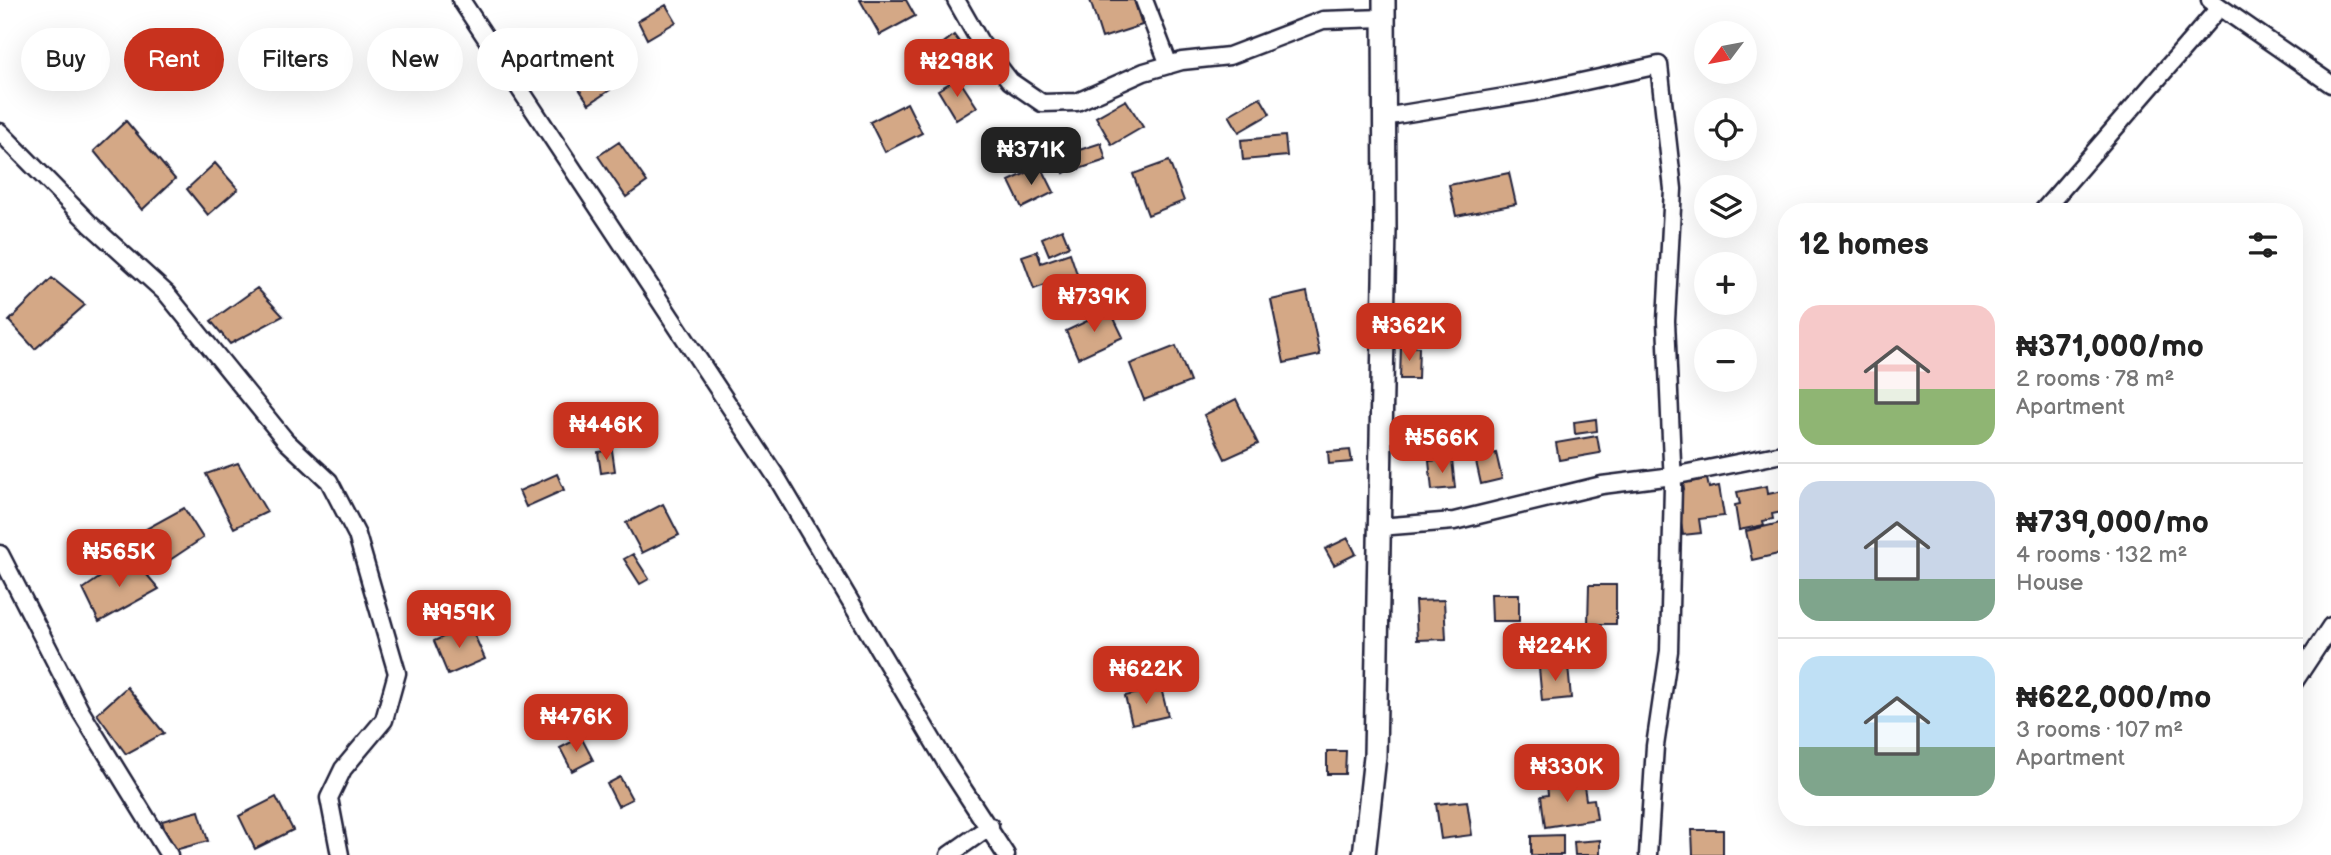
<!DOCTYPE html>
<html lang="en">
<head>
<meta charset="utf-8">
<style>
  body { margin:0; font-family:"Balsamiq Sans",sans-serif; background:#f2f2f2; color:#222; height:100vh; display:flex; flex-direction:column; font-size:26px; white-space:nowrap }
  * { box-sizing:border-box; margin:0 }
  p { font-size:23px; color:#767676 }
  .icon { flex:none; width:38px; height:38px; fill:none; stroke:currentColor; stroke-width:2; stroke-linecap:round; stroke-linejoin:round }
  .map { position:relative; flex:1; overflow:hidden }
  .details { position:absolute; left:1778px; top:203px; width:525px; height:623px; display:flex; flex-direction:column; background:#fff; border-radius:28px; box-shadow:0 7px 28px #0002 }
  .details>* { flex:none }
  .top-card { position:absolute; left:21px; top:28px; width:665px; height:63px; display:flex; gap:14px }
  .needle { width:46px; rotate:238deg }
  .tools { position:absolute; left:1694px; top:21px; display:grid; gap:14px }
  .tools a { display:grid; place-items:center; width:63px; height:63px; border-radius:50%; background:#fff; box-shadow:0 7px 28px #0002; font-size:35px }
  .price { position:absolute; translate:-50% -60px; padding:0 16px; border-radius:14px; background:#c8321e; color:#fff; font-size:23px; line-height:46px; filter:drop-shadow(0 2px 4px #0008) }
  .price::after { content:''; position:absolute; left:50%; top:42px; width:21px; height:16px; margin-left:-10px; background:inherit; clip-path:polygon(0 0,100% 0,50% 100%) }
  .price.current { background:#222; color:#fff }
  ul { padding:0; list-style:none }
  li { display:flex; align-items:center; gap:21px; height:175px; padding:0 21px }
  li+li { border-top:2px solid #e0e0e0 }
  li span { display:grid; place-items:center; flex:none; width:196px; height:140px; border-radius:21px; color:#555 }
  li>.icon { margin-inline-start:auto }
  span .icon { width:84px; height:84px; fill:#fffc; stroke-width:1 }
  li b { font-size:30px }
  h2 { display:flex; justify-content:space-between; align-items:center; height:84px; padding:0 21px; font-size:30px }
  .pill { padding:0 24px; border-radius:32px; background:#fff; box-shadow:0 7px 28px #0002; font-size:24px; line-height:63px }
  .pill.current { background:#c8321e; color:#fff }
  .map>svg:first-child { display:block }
  .building { fill:#d4a886; stroke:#22223b; stroke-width:2 }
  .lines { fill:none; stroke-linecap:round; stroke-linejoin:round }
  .street-casing { stroke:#22223b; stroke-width:21 }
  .secondary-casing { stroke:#22223b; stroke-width:26 }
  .street { stroke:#fff; stroke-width:16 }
  .secondary { stroke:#fff; stroke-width:21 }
</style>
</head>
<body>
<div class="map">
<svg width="2331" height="855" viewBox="0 0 2331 855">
  <rect width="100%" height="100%" fill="#fff"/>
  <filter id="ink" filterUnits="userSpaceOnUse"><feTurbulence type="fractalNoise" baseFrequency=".0143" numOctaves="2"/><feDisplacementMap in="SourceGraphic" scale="14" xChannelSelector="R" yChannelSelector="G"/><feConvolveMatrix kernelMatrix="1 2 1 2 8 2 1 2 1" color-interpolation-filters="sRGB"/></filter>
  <g filter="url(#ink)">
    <!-- building -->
    <path class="building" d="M 860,0 L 906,0 L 915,16 L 880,35 Z
      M 1090,0 L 1134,0 L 1142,25 L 1102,38 Z
      M 666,5 L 676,22 L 647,39 L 638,21 Z
      M 954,35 L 969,55 L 942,75 L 928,55 Z
      M 575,48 L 583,59 L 565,73 L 556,62 Z
      M 593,64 L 610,90 L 589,104 L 572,78 Z
      M 958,78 L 977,107 L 956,120 L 938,90 Z
      M 1260,97 L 1270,114 L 1239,132 L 1229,115 Z
      M 1126,100 L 1143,127 L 1112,145 L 1096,117 Z
      M 907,103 L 922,133 L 885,152 L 870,122 Z
      M 126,121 L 175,179 L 142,210 L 94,151 Z
      M 1285,136 L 1287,156 L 1243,160 L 1241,140 Z
      M 619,142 L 647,182 L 626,197 L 598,156 Z
      M 1101,143 L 1106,160 L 1079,169 L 1073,152 Z
      M 1068,150 L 1076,166 L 1064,173 L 1055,156 Z
      M 1169,161 L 1184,201 L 1148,215 L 1133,174 Z
      M 215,163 L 238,189 L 208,215 L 187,189 Z
      M 1041,166 L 1054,192 L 1022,208 L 1009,181 Z
      M 1509,173 L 1516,204 L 1456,216 L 1449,185 Z
      M 1062,229 L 1069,246 L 1049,255 L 1042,238 Z
      M 1037,251 L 1041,263 L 1070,253 L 1077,274 L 1034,289 L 1022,256 Z
      M 52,278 L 85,305 L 35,349 L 9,321 Z
      M 257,288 L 283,316 L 230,344 L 211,321 Z
      M 1307,292 L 1320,355 L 1284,363 L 1271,300 Z
      M 1110,310 L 1123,337 L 1078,358 L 1066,331 Z
      M 1176,346 L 1190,382 L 1144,400 L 1130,364 Z
      M 1401,346 L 1419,347 L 1418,379 L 1400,379 Z
      M 1236,399 L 1258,444 L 1225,459 L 1204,415 Z
      M 646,413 L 652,428 L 636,435 L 630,420 Z
      M 1596,419 L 1597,431 L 1575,434 L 1574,422 Z
      M 1597,436 L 1600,453 L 1559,460 L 1556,443 Z
      M 612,450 L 615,471 L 601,473 L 598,452 Z
      M 1350,450 L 1352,462 L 1329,464 L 1328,452 Z
      M 1496,453 L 1502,479 L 1481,484 L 1475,457 Z
      M 1452,459 L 1455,488 L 1432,490 L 1429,461 Z
      M 238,463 L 267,512 L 234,528 L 206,474 Z
      M 557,474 L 564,490 L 526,507 L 519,491 Z
      M 1707,479 L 1709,488 L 1719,486 L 1724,516 L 1699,519 L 1701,533 L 1683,535 L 1676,491 L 1684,489 L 1683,483 Z
      M 1767,486 L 1768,494 L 1783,491 L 1787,511 L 1772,514 L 1773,519 L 1763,521 L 1764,525 L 1739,530 L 1735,505 L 1740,504 L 1737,492 Z
      M 663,504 L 679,535 L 642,553 L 626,523 Z
      M 184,508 L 203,538 L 170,560 L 146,529 Z
      M 1784,522 L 1787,552 L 1752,560 L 1746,531 Z
      M 1348,538 L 1356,554 L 1334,565 L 1325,549 Z
      M 633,554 L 649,579 L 640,584 L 624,559 Z
      M 131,556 L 159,589 L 99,622 L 83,589 Z
      M 1589,585 L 1616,585 L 1616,624 L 1588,624 Z
      M 1491,594 L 1519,594 L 1519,621 L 1492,621 Z
      M 1444,600 L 1446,639 L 1417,640 L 1415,601 Z
      M 470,625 L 485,659 L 448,675 L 434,641 Z
      M 1568,666 L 1571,698 L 1542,701 L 1539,668 Z
      M 127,687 L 164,733 L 126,754 L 97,714 Z
      M 1161,688 L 1168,716 L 1132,724 L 1125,696 Z
      M 581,737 L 593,760 L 572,771 L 560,748 Z
      M 1327,751 L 1346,751 L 1345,774 L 1327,774 Z
      M 1781,756 L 1787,756 L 1787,792 L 1780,792 Z
      M 620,777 L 632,799 L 618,806 L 607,784 Z
      M 1583,779 L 1586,800 L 1594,799 L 1597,819 L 1545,827 L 1541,796 L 1548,795 L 1547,785 Z
      M 276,797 L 293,830 L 255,849 L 239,816 Z
      M 1467,801 L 1472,835 L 1441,839 L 1436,804 Z
      M 199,811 L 208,841 L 171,851 L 162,821 Z
      M 1692,830 L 1723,830 L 1723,855 L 1693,855 Z
      M 1563,835 L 1563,855 L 1531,855 L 1531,836 Z
      M 1600,840 L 1600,855 L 1575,855 L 1574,842 Z"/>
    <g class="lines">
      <!-- street casing -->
      <g class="street-casing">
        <path id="street" d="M 461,0 L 777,478 L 948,766 L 1006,855
          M 956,0 L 980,42 L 1010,81 L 1042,103 L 1077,102 L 1144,72 L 1182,61 L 1229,56 L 1323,20 L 1384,18
          M 1144,0 L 1169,65
          M 2210,0 L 2331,84
          M 1384,117 L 1535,92 L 1659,65 L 1673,189 L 1666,321 L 1673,486 L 1669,651 L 1655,746 L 1648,855
          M 0,132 L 90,224 L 167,294 L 286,441 L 329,481 L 357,535 L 397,673 L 384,720 L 343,769 L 329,798 L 340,855
          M 2042,212 L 2219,8
          M 1379,527 L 1454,521 L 1602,485 L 1673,476 L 1787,453
          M 0,554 L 81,712 L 169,855
          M 2294,682 L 2331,626
          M 949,855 L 990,826"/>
      </g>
      <!-- secondary casing -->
      <g class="secondary-casing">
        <path id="secondary" d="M 1364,855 L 1375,756 L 1385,229 L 1384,0"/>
      </g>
      <!-- street -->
      <use href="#street" class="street"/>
      <!-- secondary -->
      <use href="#secondary" class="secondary"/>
    </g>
  </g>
</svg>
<div class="tools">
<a><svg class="needle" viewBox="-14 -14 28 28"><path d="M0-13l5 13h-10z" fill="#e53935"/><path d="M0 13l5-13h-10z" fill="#767676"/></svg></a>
<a><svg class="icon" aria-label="locate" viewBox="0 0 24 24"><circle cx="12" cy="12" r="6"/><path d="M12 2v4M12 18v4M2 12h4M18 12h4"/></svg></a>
<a><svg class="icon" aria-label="layers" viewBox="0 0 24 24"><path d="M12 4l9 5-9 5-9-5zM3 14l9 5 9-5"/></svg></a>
<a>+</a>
<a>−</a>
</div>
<b class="price" style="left:957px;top:99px">₦298K</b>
<b class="price current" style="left:1031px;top:187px">₦371K</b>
<b class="price" style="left:1094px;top:334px">₦739K</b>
<b class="price" style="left:1409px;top:363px">₦362K</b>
<b class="price" style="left:606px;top:462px">₦446K</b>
<b class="price" style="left:1442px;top:475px">₦566K</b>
<b class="price" style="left:119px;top:589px">₦565K</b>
<b class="price" style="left:459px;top:650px">₦959K</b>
<b class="price" style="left:1555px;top:683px">₦224K</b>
<b class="price" style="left:1146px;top:706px">₦622K</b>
<b class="price" style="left:576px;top:754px">₦476K</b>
<b class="price" style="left:1567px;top:804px">₦330K</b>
<div class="top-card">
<a class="pill">Buy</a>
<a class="pill current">Rent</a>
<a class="pill">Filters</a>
<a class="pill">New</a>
<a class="pill">Apartment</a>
</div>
<section class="details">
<h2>12 homes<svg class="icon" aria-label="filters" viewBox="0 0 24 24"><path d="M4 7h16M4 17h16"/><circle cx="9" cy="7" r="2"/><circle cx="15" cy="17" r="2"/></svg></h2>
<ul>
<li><span style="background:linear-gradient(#f6c9c9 60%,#8fb573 0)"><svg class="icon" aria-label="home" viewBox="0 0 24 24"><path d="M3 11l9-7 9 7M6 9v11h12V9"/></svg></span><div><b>₦371,000/mo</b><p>2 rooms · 78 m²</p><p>Apartment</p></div></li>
<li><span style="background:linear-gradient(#c9d6e8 70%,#7fa58c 0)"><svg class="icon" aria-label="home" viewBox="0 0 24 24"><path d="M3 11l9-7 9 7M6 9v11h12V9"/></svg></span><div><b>₦739,000/mo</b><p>4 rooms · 132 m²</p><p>House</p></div></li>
<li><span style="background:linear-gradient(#bfe0f5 65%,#7fa58c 0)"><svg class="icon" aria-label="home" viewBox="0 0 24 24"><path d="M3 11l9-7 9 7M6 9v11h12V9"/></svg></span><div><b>₦622,000/mo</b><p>3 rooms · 107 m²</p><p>Apartment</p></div></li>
</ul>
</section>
</div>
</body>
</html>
